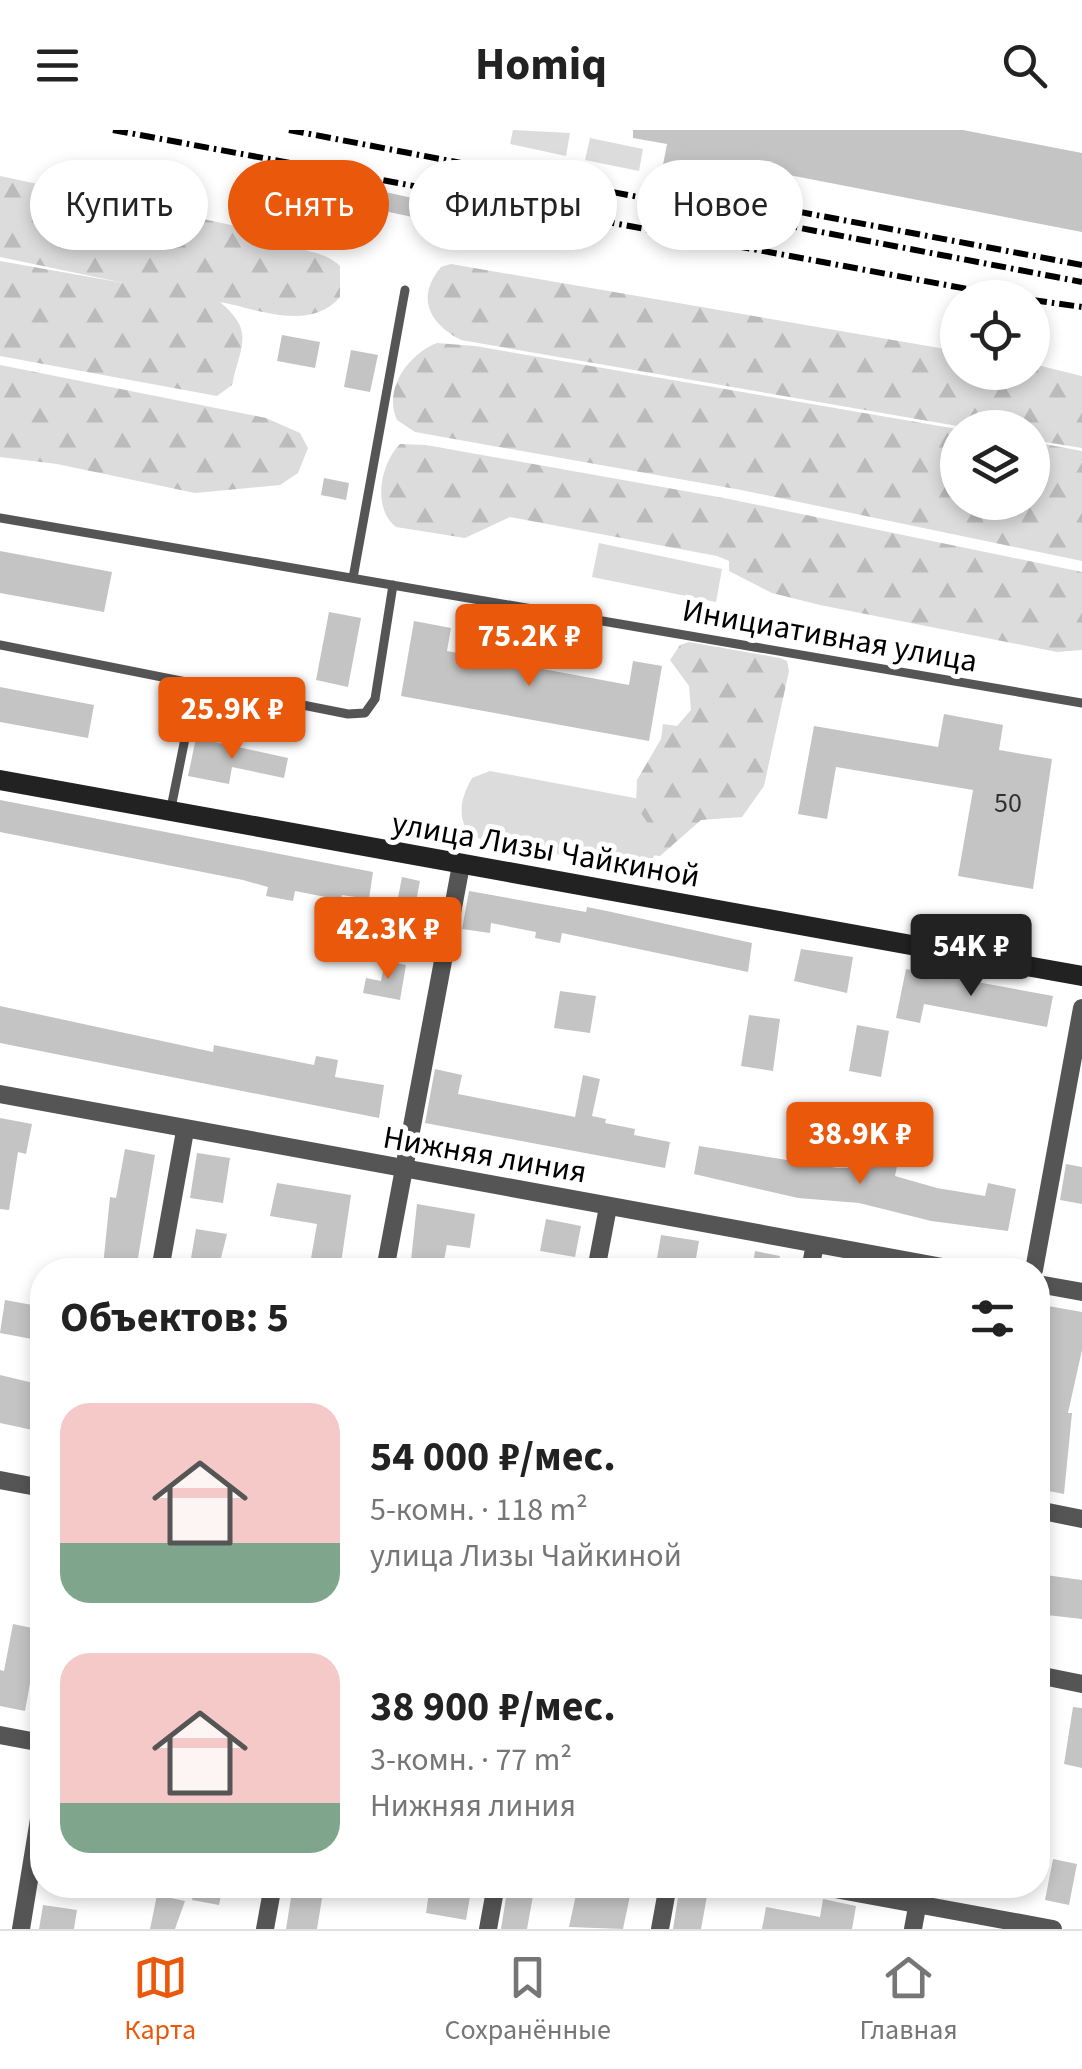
<!DOCTYPE html>
<html lang="ru">
<head>
<meta charset="utf-8">
<style>
  body { margin:0; font-family:"Source Sans 3",sans-serif; background:#f2f2f2; color:#222; height:100vh; display:flex; flex-direction:column; font-size:38px; white-space:nowrap }
  * { box-sizing:border-box; margin:0 }
  p { font-size:32px; color:#767676 }
  .icon { flex:none; width:55px; height:55px; fill:none; stroke:currentColor; stroke-width:2; stroke-linecap:round; stroke-linejoin:round }
  .map { position:relative; flex:1; overflow:hidden }
  .details { position:absolute; left:30px; top:1128px; width:1020px; height:640px; display:flex; flex-direction:column; background:#fff; border-radius:40px; box-shadow:0 5px 15px #0003 }
  .details>* { flex:none }
  .hud { position:absolute; left:30px; top:30px; width:1022px; height:90px; display:flex; gap:20px }
  .fabs { position:absolute; left:940px; top:150px; display:grid; gap:20px }
  .fabs a { display:grid; place-items:center; width:110px; height:110px; border-radius:50%; background:#fff; box-shadow:0 5px 15px #0003; font-size:50px }
  .price { position:absolute; translate:-50% -85px; padding:0 22px; border-radius:10px; background:#ea580c; color:#fff; font-size:32px; line-height:65px; filter:drop-shadow(0 2px 5px #0008) }
  .price::after { content:''; position:absolute; left:50%; top:60px; width:30px; height:22px; margin-left:-15px; background:inherit; clip-path:polygon(0 0,100% 0,50% 100%) }
  .price.current { background:#222; color:#fff }
  ul { padding:0; list-style:none }
  li { display:flex; align-items:center; gap:30px; height:250px; padding:0 30px }
  li span { display:grid; place-items:center; flex:none; width:280px; height:200px; border-radius:30px; color:#555 }
  li>.icon { margin-inline-start:auto }
  span .icon { width:120px; height:120px; fill:#fffc; stroke-width:1 }
  li b { font-size:42px }
  h2 { display:flex; justify-content:space-between; align-items:center; height:120px; padding:0 30px; font-size:42px }
  .tag { padding:0 35px; border-radius:45px; background:#fff; box-shadow:0 5px 15px #0003; font-size:35px; line-height:90px }
  .tag.current { background:#ea580c; color:#fff }
  header { display:flex; justify-content:space-between; align-items:center; height:130px; padding:0 30px; background:#fff; font-size:45px; font-weight:700 }
  .menu { display:flex; justify-content:space-around; align-items:center; height:140px; border-top:2px solid #e0e0e0; background:#fff; font-size:28px; color:#767676 }
  .menu a { display:grid; justify-items:center; gap:5px }
  .menu .current { color:#ea580c }
  .map>svg:first-child { display:block }
  .grass { fill:#dcdcdc }
  .forest { fill:url(#forest-firs) }
  .building { fill:#c4c4c4 }
  .lines { fill:none; stroke-linecap:round; stroke-linejoin:round }
  .service { stroke:#555; stroke-width:9 }
  .minor { stroke:#555; stroke-width:18 }
  .secondary { stroke:#222; stroke-width:20 }
  .rail { stroke:#000; stroke-width:6; stroke-dasharray:15 5 2.5 5; stroke-linecap:butt }
  .labels { text-anchor:middle; stroke-width:10; stroke-linejoin:round; paint-order:stroke }
  .number-label { font-size:28px; fill:#313131 }
  .street-label { font-size:32px; fill:#000; stroke:#fff }
</style>
</head>
<body>
<header><svg class="icon" aria-label="menu" viewBox="0 0 24 24"><path d="M4 6h16M4 12h16M4 18h16"/></svg>Homiq<svg class="icon" aria-label="search" viewBox="0 0 24 24"><circle cx="10" cy="10" r="6"/><path d="M15 15l6 6"/></svg></header>
<div class="map">
<svg width="1082" height="1799" viewBox="0 0 1082 1799">
  <defs>
    <pattern id="forest-firs" width="22" height="20" patternUnits="userSpaceOnUse" patternTransform="scale(2.5)"><rect width="22" height="20" fill="#dcdcdc"/><path d="M5 1l3.5 6h-7zM16 11l3.5 6h-7z" fill="#bbb"/></pattern>
  </defs>
  <rect width="100%" height="100%" fill="#fff"/>
  <!-- grass -->
  <path class="grass" d="M 513,0 L 570,3 L 566,26 L 510,14 Z
    M 590,8 L 643,19 L 639,41 L 585,30 Z
    M 599,413 L 722,439 L 716,472 L 592,447 Z
    M 490,641 L 640,669 L 657,721 L 651,731 L 632,739 L 473,707 C 455,690 461,667 472,648 Z"/>
  <!-- forest -->
  <path class="forest" d="M 0,46 L 274,104 C 291,124 321,117 340,136 L 340,167 C 310,202 258,179 220,172 C 255,202 241,213 232,255 L 217,266 L 0,226 L 0,131 L 124,153 L 0,127 Z
    M 451,134 L 957,221 L 958,242 L 1032,242 L 1033,234 L 1082,246 L 1082,318 L 1033,310 L 1032,298 L 963,297 L 461,210 C 430,194 415,168 441,137 Z
    M 437,213 L 475,216 L 957,299 L 958,372 L 1032,372 L 1033,312 L 1082,321 L 1082,431 L 741,360 L 415,302 L 397,290 C 383,260 408,224 437,213 Z
    M 0,235 L 266,288 L 300,303 L 308,318 L 298,343 L 280,355 L 195,363 L 57,334 L 0,327 Z
    M 400,314 L 426,315 L 724,368 L 1082,442 L 1082,520 L 1057,522 L 820,475 L 772,463 L 729,441 L 729,431 L 717,426 L 510,387 L 465,408 L 396,397 C 372,378 380,334 400,314 Z
    M 689,512 L 780,528 L 787,531 L 789,541 L 764,656 L 742,687 L 701,690 L 660,726 L 651,725 L 648,694 L 636,675 L 637,650 L 661,609 L 663,594 L 677,596 L 691,580 L 689,556 L 670,530 L 680,515 Z"/>
  <!-- building -->
  <path class="building" d="M 633,0 L 963,0 L 1082,23 L 1082,102 L 748,37 L 744,57 L 662,40 L 667,14 L 633,8 Z
    M 339,52 L 431,72 L 427,90 L 336,71 Z
    M 282,205 L 320,212 L 315,238 L 277,231 Z
    M 351,220 L 378,225 L 370,262 L 344,257 Z
    M 324,348 L 349,353 L 346,370 L 321,365 Z
    M 0,421 L 112,442 L 104,482 L 0,463 Z
    M 329,482 L 361,488 L 348,557 L 316,550 Z
    M 414,491 L 451,498 L 447,521 L 629,555 L 633,531 L 662,536 L 649,611 L 401,566 Z
    M 0,557 L 94,575 L 88,608 L 0,592 Z
    M 944,584 L 1003,595 L 999,620 L 1052,629 L 1033,759 L 958,746 L 973,660 L 836,637 L 827,689 L 798,684 L 814,596 L 938,617 Z
    M 196,608 L 288,628 L 284,648 L 232,637 L 229,654 L 188,646 Z
    M 0,670 L 373,742 L 369,769 L 342,765 L 341,770 L 295,761 L 293,771 L 266,766 L 268,757 L 243,750 L 0,702 Z
    M 402,747 L 420,751 L 413,787 L 395,783 Z
    M 469,761 L 586,782 L 587,777 L 607,781 L 752,813 L 748,842 L 562,803 L 560,813 L 535,808 L 536,802 L 491,793 L 490,803 L 462,799 Z
    M 801,819 L 853,827 L 847,863 L 794,851 Z
    M 385,831 L 406,835 L 400,870 L 363,863 L 366,848 L 381,851 Z
    M 906,839 L 1053,866 L 1047,897 L 924,874 L 920,893 L 896,888 Z
    M 560,861 L 596,866 L 590,903 L 554,898 Z
    M 0,876 L 213,922 L 214,915 L 314,935 L 316,926 L 338,930 L 335,947 L 384,955 L 379,988 L 0,913 Z
    M 749,885 L 780,889 L 773,941 L 741,936 Z
    M 857,895 L 889,901 L 881,947 L 849,941 Z
    M 435,939 L 462,945 L 458,964 L 575,987 L 583,945 L 600,949 L 592,986 L 606,989 L 605,993 L 635,999 L 634,1005 L 670,1012 L 665,1038 L 425,993 Z
    M 0,988 L 32,994 L 26,1024 L 18,1022 L 9,1080 L 0,1079 Z
    M 852,1015 L 870,1018 L 868,1026 L 898,1031 L 895,1046 L 937,1058 L 985,1066 L 988,1053 L 1016,1059 L 1008,1101 L 931,1091 L 859,1073 L 798,1068 L 694,1044 L 699,1016 L 837,1038 L 848,1038 Z
    M 125,1019 L 155,1025 L 136,1140 L 103,1136 L 110,1067 L 116,1068 Z
    M 197,1023 L 230,1028 L 223,1073 L 190,1068 Z
    M 1066,1034 L 1082,1037 L 1082,1074 L 1060,1070 Z
    M 277,1053 L 351,1065 L 340,1140 L 309,1140 L 317,1094 L 270,1086 Z
    M 417,1074 L 475,1084 L 470,1118 L 447,1115 L 442,1140 L 410,1140 Z
    M 546,1089 L 581,1096 L 575,1127 L 540,1121 Z
    M 196,1099 L 227,1104 L 218,1140 L 189,1140 Z
    M 661,1105 L 699,1111 L 694,1140 L 655,1140 Z
    M 755,1121 L 780,1126 L 777,1140 L 752,1140 Z
    M 5,1170 L 38,1176 L 32,1209 L 0,1203 Z
    M 1048,1176 L 1082,1182 L 1082,1220 L 1068,1283 L 1072,1283 L 1064,1364 L 1038,1359 L 1038,1239 Z
    M 0,1245 L 42,1255 L 42,1302 L 0,1293 Z
    M 1038,1444 L 1082,1450 L 1082,1489 L 1038,1484 Z
    M 13,1494 L 42,1500 L 41,1532 L 34,1531 L 25,1581 L 0,1576 L 0,1540 L 4,1541 Z
    M 1073,1577 L 1082,1578 L 1082,1638 L 1064,1634 Z
    M 1053,1729 L 1077,1734 L 1069,1775 L 1045,1770 Z
    M 195,1755 L 223,1755 L 219,1775 L 192,1770 Z
    M 293,1755 L 324,1756 L 317,1799 L 286,1799 Z
    M 430,1755 L 472,1755 L 466,1790 L 426,1783 Z
    M 508,1755 L 535,1755 L 527,1799 L 501,1799 Z
    M 578,1755 L 631,1761 L 623,1799 L 569,1797 Z
    M 680,1755 L 709,1755 L 701,1799 L 673,1799 Z
    M 157,1765 L 185,1771 L 175,1799 L 150,1799 Z
    M 823,1769 L 856,1776 L 852,1799 L 762,1799 L 766,1777 L 820,1787 Z
    M 43,1775 L 77,1780 L 74,1799 L 39,1799 Z"/>
  <g class="lines">
    <!-- service -->
    <path class="service" d="M 0,388 L 1082,573
      M 353,448 L 405,160
      M 0,515 L 348,584 L 365,583 L 375,569 L 393,455
      M 171,678 L 196,554"/>
    <!-- minor -->
    <path class="minor" d="M 0,964 L 959,1140
      M 160,1140 L 185,1001
      M 385,1140 L 461,735
      M 596,1140 L 608,1077
      M 810,1140 L 815,1114
      M 1034,1140 L 1082,878
      M 1038,1154 L 1082,1162
      M 0,1350 L 42,1358
      M 1038,1380 L 1082,1389
      M 1038,1545 L 1082,1554
      M 0,1605 L 42,1613
      M 813,1755 L 1053,1799
      M 21,1799 L 42,1671
      M 265,1799 L 273,1755
      M 488,1799 L 496,1755
      M 660,1799 L 668,1755
      M 913,1799 L 921,1755"/>
    <!-- secondary -->
    <path class="secondary" d="M 0,650 L 1082,846"/>
    <!-- rail -->
    <path class="rail" d="M 113,0 L 1016,168
      M 289,0 L 1082,152
      M 662,56 L 1082,135
      M 1032,170 L 1082,177"/>
  </g>
  <g class="labels">
    <!-- number labels -->
    <g class="number-label">
      <text x="1008" y="682">50</text>
    </g>
    <!-- street labels -->
    <g class="street-label">
      <text transform="translate(830 505) rotate(10)" y="11">Инициативная улица</text>
      <text transform="translate(546 719) rotate(10)" y="11">улица Лизы Чайкиной</text>
      <text transform="translate(485 1024) rotate(10)" y="11">Нижняя линия</text>
    </g>
  </g>
</svg>
<div class="fabs">
<a><svg class="icon" aria-label="locate" viewBox="0 0 24 24"><circle cx="12" cy="12" r="6"/><path d="M12 2v4M12 18v4M2 12h4M18 12h4"/></svg></a>
<a><svg class="icon" aria-label="layers" viewBox="0 0 24 24"><path d="M12 4l9 5-9 5-9-5zM3 14l9 5 9-5"/></svg></a>
</div>
<b class="price" style="left:529px;top:559px">75.2K ₽</b>
<b class="price" style="left:232px;top:632px">25.9K ₽</b>
<b class="price" style="left:388px;top:852px">42.3K ₽</b>
<b class="price current" style="left:971px;top:869px">54K ₽</b>
<b class="price" style="left:860px;top:1057px">38.9K ₽</b>
<div class="hud">
<a class="tag">Купить</a>
<a class="tag current">Снять</a>
<a class="tag">Фильтры</a>
<a class="tag">Новое</a>
</div>
<section class="details">
<h2>Объектов: 5<svg class="icon" aria-label="filters" viewBox="0 0 24 24"><path d="M4 7h16M4 17h16"/><circle cx="9" cy="7" r="2"/><circle cx="15" cy="17" r="2"/></svg></h2>
<ul>
<li><span style="background:linear-gradient(#f6c9c9 70%,#7fa58c 0)"><svg class="icon" aria-label="home" viewBox="0 0 24 24"><path d="M3 11l9-7 9 7M6 9v11h12V9"/></svg></span><div><b>54 000 ₽/мес.</b><p>5-комн. · 118 m²</p><p>улица Лизы Чайкиной</p></div></li>
<li><span style="background:linear-gradient(#f6c9c9 75%,#7fa58c 0)"><svg class="icon" aria-label="home" viewBox="0 0 24 24"><path d="M3 11l9-7 9 7M6 9v11h12V9"/></svg></span><div><b>38 900 ₽/мес.</b><p>3-комн. · 77 m²</p><p>Нижняя линия</p></div></li>
</ul>
</section>
</div>
<nav class="menu">
<a class="current"><svg class="icon" aria-label="map" viewBox="0 0 24 24"><path d="M3 6l6-2 6 2 6-2v14l-6 2-6-2-6 2zM9 4v14M15 6v14"/></svg>Карта</a>
<a><svg class="icon" aria-label="saved" viewBox="0 0 24 24"><path d="M7 4h10v16l-5-4-5 4z"/></svg>Сохранённые</a>
<a><svg class="icon" aria-label="home" viewBox="0 0 24 24"><path d="M3 11l9-7 9 7M6 9v11h12V9"/></svg>Главная</a>
</nav>
</body>
</html>
